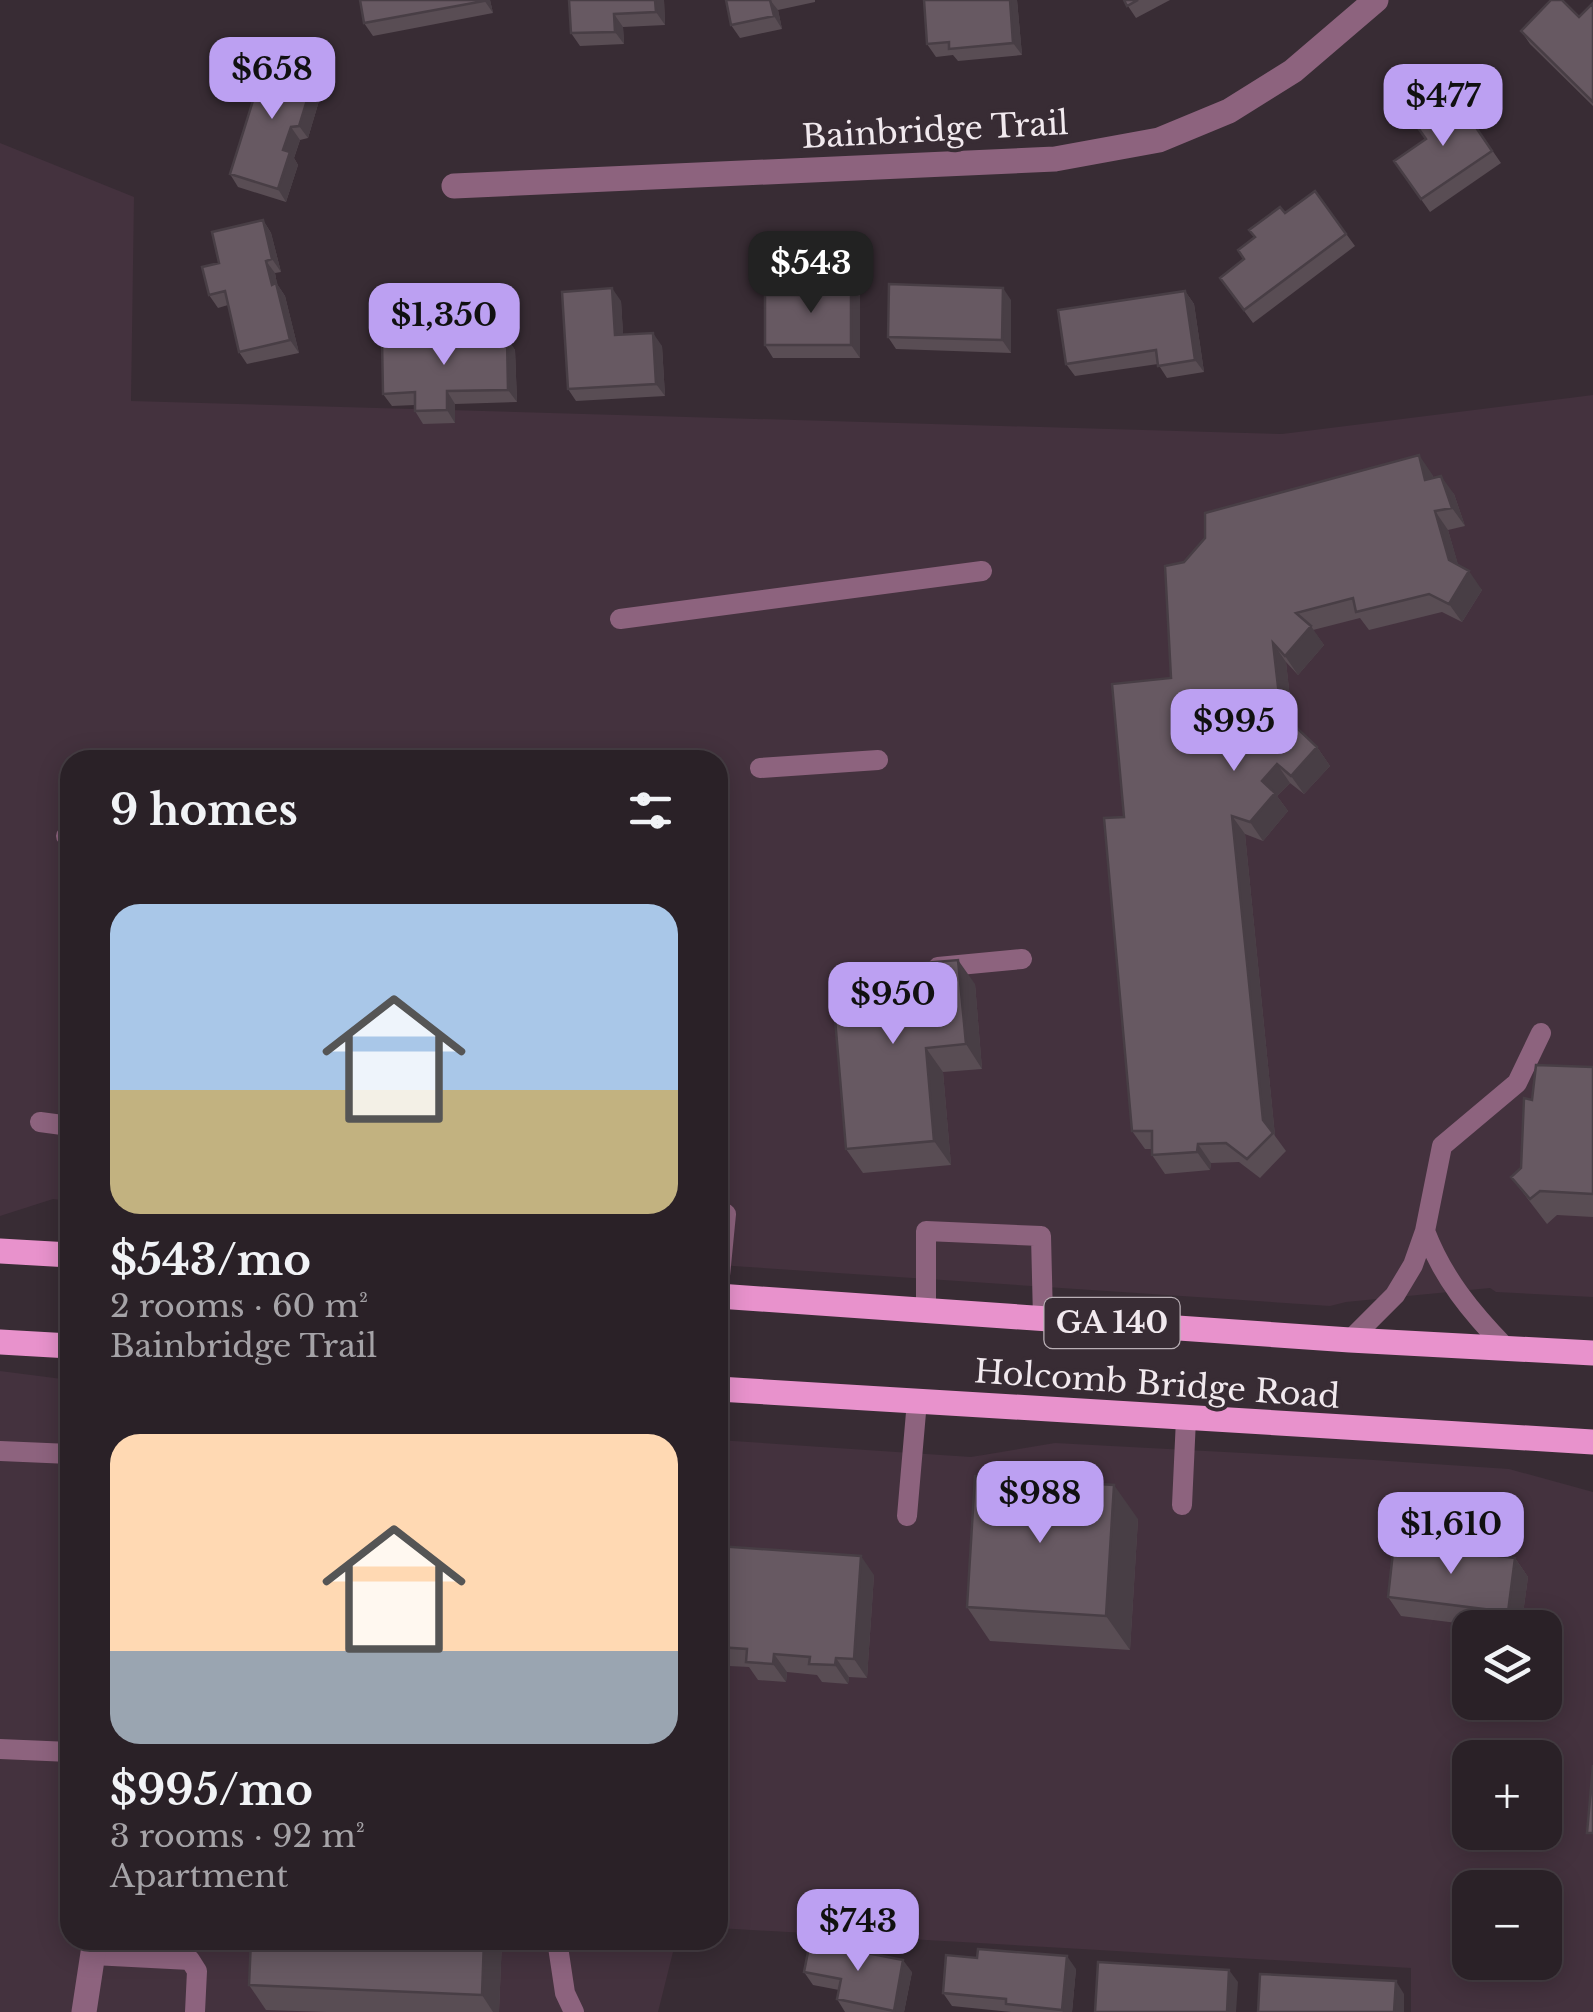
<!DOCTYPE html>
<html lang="en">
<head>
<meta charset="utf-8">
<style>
  body { margin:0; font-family:"Libre Baskerville",serif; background:#362e33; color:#f1f3f6; height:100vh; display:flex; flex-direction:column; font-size:38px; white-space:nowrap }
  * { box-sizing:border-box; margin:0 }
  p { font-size:32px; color:#a5a3a7 }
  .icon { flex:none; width:55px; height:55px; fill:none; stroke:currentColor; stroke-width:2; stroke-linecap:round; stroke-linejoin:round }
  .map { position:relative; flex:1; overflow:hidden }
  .sheet { position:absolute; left:60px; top:750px; width:668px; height:1200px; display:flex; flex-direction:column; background:#2a2127; border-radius:30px; box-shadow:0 5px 25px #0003,0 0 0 2px #463e44 }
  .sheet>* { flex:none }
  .buttons { position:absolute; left:1452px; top:1610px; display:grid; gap:20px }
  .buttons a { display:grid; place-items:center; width:110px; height:110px; border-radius:20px; background:#2a2127; box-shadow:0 5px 25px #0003,0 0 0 2px #463e44; font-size:50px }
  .price { position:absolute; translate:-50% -85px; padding:0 22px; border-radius:20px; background:#bca0f2; color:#111; font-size:32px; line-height:65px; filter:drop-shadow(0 2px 5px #0008) }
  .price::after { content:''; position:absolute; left:50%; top:60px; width:30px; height:22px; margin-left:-15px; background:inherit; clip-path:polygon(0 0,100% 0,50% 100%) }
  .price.current { background:#222; color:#fff }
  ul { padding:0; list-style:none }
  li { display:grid; align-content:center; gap:20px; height:530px; padding:0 50px }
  li span { display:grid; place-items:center; height:310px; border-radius:30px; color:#555 }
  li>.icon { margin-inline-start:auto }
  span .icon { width:180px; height:180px; fill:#fffc; stroke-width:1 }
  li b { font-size:42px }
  h2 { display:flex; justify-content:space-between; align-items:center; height:120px; padding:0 50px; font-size:42px }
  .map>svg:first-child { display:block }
  .built { fill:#44323e; fill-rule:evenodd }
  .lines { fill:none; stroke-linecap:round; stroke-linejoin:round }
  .lane { stroke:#8d637e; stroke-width:20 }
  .street { stroke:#8d637e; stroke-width:25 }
  .primary { stroke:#e892cc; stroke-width:25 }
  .wall { fill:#594d54 }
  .shaded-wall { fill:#483e45 }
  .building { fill:#675962; stroke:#483e45; stroke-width:2.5 }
  .labels { text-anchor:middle; stroke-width:8; stroke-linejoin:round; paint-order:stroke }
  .shield { fill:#382c34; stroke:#bab0b6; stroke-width:2.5 }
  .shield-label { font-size:30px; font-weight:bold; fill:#f1e9ee }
  .street-label { font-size:32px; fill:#f1e9ee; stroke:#382c34 }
</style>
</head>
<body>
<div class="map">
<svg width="1593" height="2012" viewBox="0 0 1593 2012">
  <rect width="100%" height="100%" fill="#382c34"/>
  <!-- built -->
  <path class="built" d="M 0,143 L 134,197 L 131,401 L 1282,434 L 1593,395 L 1593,1297 L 1496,1292 L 1490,1288 L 1346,1302 L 1330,1306 L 718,1265 L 718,760 L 70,760 L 70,1201 L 53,1199 L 0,1216 Z
    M 0,1371 L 70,1380 L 70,1940 L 676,1940 L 658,2012 L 0,2012 Z
    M 718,1440 L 971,1457 L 1055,1443 L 1374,1460 L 1509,1469 L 1593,1492 L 1593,2012 L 1411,2012 L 1411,1968 L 718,1928 ZM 1470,1628 L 1545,1628 L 1545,1702 L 1470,1702 ZM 1470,1758 L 1545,1758 L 1545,1832 L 1470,1832 ZM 1470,1888 L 1545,1888 L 1545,1962 L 1470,1962 Z"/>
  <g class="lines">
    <!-- lane -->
    <path class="lane" d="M 620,619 L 982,571
      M 760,768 L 878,760
      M 66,836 L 70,836
      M 938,967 L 1022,959
      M 40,1122 L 70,1126
      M 1425,1231 C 1443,1278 1471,1312 1506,1348
      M 718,1296 L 726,1214
      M 926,1309 L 926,1231 L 1041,1236 L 1043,1318
      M 1350,1340 L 1395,1295 L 1413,1265 L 1425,1231 L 1442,1146 L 1517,1083 L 1541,1033
      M 0,1451 L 70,1454
      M 1182,1505 L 1186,1419
      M 907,1516 L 917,1401
      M 0,1749 L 70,1752
      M 557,1940 L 565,1993 L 574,2012
      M 93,1955 L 190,1960 L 197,1971 L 195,2012"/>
    <!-- street -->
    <path class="street" d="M 454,186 L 1055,159 L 1159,140 L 1229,111 L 1293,71 L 1376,0
      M 84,2012 L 95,1940"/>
    <!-- primary -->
    <path class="primary" d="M 0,1251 L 70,1255
      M 718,1296 L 1350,1340 L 1593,1353
      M 0,1342 L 70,1346
      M 718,1389 L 1593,1442"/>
  </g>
  <!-- wall -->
  <path class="wall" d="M 490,0 L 493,13 L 373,36 L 364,23 Z
    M 569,0 L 664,0 L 665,25 L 623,27 L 624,44 L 580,46 L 571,33 Z
    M 726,0 L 815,0 L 815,2 L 778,10 L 782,29 L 740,38 L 731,25 Z
    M 1017,0 L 1022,55 L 958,61 L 953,55 L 936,57 L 927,44 Z
    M 1124,0 L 1170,0 L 1136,18 Z
    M 1593,3 L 1593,106 L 1530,44 L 1521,31 L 1579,17 Z
    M 316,71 L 324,84 L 308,138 L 300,140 L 294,158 L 298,165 L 286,202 L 238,187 L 230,174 Z
    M 1456,98 L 1501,163 L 1430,212 L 1394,161 L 1426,139 Z
    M 1315,191 L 1355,246 L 1253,323 L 1220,278 L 1244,259 L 1285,213 Z
    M 263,220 L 271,233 L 281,272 L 275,273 L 277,284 L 285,296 L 299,353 L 247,364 L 239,352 L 228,305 L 218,308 L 209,295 Z
    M 1185,291 L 1194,304 L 1204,372 L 1167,378 L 1158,364 L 1075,376 L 1066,364 Z
    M 860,293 L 860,358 L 773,358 L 765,345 Z
    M 1011,300 L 1011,353 L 896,349 L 888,337 Z
    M 621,301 L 623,335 L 662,346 L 665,396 L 576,401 L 568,389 Z
    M 507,338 L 515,350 L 517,402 L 455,404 L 455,423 L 423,424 L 415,411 L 415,405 L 392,406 L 383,394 Z
    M 1432,474 L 1433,478 L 1454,494 L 1465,526 L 1448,530 L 1458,565 L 1482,590 L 1462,622 L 1442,612 L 1369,630 L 1360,618 L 1313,630 L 1324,645 L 1298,675 L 1286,662 L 1293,725 L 1317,747 L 1330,766 L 1304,794 L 1290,783 L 1277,796 L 1288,811 L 1263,841 L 1245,834 L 1275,1136 L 1286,1151 L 1260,1178 L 1239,1162 L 1211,1163 L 1210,1170 L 1165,1174 L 1152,1155 L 1152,1149 L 1145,1149 L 1132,1131 L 1124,817 L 1171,678 L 1184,562 Z
    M 975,984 L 982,1069 L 943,1072 L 951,1165 L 863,1173 L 846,1149 Z
    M 1593,1067 L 1593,1217 L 1557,1215 L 1547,1224 L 1511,1177 L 1521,1168 L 1532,1100 Z
    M 1138,1519 L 1130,1650 L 990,1641 L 967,1607 Z
    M 718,1546 L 874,1575 L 867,1678 L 849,1677 L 848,1684 L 822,1682 L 817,1675 L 787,1672 L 786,1682 L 758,1680 L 749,1667 L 729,1666 L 729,1676 L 718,1675 Z
    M 1515,1558 L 1528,1577 L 1521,1628 L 1497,1628 L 1401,1616 L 1388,1597 Z
    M 502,1940 L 499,2012 L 326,2012 L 266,2010 L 249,1985 Z
    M 1076,1969 L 1072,2012 L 1011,2012 L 952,2006 L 943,1993 Z
    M 804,1972 L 912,1972 L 904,2012 L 845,2012 L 837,1999 L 839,1990 L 813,1985 Z"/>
  <!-- shaded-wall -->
  <path class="shaded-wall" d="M 484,0 L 490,0 L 493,13 Z
    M 655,0 L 664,0 L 665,25 L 656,12 Z
    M 770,0 L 778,10 L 782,29 L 774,16 Z
    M 1010,0 L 1017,0 L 1022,55 L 1013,43 Z
    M 614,14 L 623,27 L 624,44 L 615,32 Z
    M 316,71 L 324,84 L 308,138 L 299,126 Z
    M 291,127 L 300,140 L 294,158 L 298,165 L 286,202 L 278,189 L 283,150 Z
    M 263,220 L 271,233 L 281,272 L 272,259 Z
    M 266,261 L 275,273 L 277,284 L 285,296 L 299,353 L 290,340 L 272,285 Z
    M 851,281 L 860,293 L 860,358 L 851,345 Z
    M 612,288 L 621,301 L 624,348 L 615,335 Z
    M 1003,288 L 1011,300 L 1011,353 L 1002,340 Z
    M 1185,291 L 1194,304 L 1204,372 L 1195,360 Z
    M 653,333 L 662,346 L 665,396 L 656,384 Z
    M 507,338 L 515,350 L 517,402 L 508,390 Z
    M 447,391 L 455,404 L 455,423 L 447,410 Z
    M 1419,455 L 1432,474 L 1438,499 L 1425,480 Z
    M 1441,476 L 1454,494 L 1465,526 L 1452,508 Z
    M 1435,511 L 1448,530 L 1462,578 L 1449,560 Z
    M 1469,571 L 1482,590 L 1462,622 L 1449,604 Z
    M 1311,626 L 1324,645 L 1298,675 L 1285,656 Z
    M 1273,643 L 1286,662 L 1294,732 L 1281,713 Z
    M 1317,747 L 1330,766 L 1304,794 L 1291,776 Z
    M 1277,764 L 1290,783 L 1277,796 L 1288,811 L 1263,841 L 1250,822 L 1262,781 Z
    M 1232,816 L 1245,834 L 1275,1136 L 1263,1120 Z
    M 958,960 L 975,984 L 982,1069 L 966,1044 Z
    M 926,1048 L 943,1072 L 951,1165 L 934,1141 Z
    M 1198,1144 L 1211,1163 L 1210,1170 L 1197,1152 Z
    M 1114,1485 L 1138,1519 L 1130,1650 L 1106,1616 Z
    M 861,1556 L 874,1575 L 867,1678 L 854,1659 Z
    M 1515,1558 L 1528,1577 L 1521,1628 L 1519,1628 L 1508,1612 Z
    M 718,1649 L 729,1666 L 729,1676 L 718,1660 Z
    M 774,1654 L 787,1672 L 786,1682 L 773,1664 Z
    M 836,1658 L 849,1677 L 848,1684 L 835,1665 Z
    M 484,1940 L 502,1940 L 499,2012 L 493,2012 L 482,1995 Z
    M 1067,1956 L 1076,1969 L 1072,2012 L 1063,2012 L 1062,2010 Z
    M 903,1960 L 912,1972 L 904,2012 L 894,2012 Z
    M 1229,1970 L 1238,1982 L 1236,2012 L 1227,2012 Z
    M 1396,1981 L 1404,1994 L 1404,2012 L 1394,2012 Z"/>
  <!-- building -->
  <path class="building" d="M 360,0 L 484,0 L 484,1 L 364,23 Z
    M 569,0 L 655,0 L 656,12 L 614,14 L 615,32 L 571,33 Z
    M 726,0 L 770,0 L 774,16 L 731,25 Z
    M 924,0 L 1010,0 L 1013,43 L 949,49 L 949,42 L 927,44 Z
    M 1124,0 L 1138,0 L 1127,6 Z
    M 1551,0 L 1562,0 L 1579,17 L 1593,3 L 1593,102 L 1521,31 Z
    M 267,56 L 316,71 L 299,126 L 291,127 L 283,150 L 290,152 L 278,189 L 230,174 Z
    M 1456,98 L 1492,151 L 1421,199 L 1394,161 L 1426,139 L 1416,125 Z
    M 1315,191 L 1346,234 L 1244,310 L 1220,278 L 1244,259 L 1238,250 L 1255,237 L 1249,230 L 1280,207 L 1285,213 Z
    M 263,220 L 272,259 L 266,261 L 272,285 L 276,283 L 290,340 L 239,352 L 225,291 L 209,295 L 202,267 L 219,263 L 212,232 Z
    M 805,280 L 851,281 L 851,345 L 765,345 L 765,295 L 805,295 Z
    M 889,284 L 1003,288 L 1002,340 L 888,337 Z
    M 612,288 L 615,335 L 653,333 L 656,384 L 568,389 L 562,292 Z
    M 1185,291 L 1195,360 L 1158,366 L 1156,350 L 1066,364 L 1058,310 Z
    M 507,338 L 508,390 L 447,391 L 447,410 L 415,411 L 415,392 L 383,394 L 382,341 Z
    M 1419,455 L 1425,480 L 1441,476 L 1452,508 L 1435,511 L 1449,560 L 1469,571 L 1449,604 L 1429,594 L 1356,612 L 1353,598 L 1296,613 L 1311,626 L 1285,656 L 1273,643 L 1281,713 L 1317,747 L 1291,776 L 1277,764 L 1262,781 L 1275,793 L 1250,822 L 1232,816 L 1263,1120 L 1273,1133 L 1247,1159 L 1226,1143 L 1198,1144 L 1197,1152 L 1152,1155 L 1152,1131 L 1132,1131 L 1104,818 L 1124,817 L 1112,684 L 1171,678 L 1165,566 L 1184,562 L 1205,538 L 1205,513 Z
    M 440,757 L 459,758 L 459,760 L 440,760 Z
    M 958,960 L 966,1044 L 926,1048 L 934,1141 L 846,1149 L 831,971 Z
    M 1536,1065 L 1593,1067 L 1593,1194 L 1540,1191 L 1530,1199 L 1511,1177 L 1521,1168 L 1524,1098 L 1532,1100 Z
    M 975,1476 L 1114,1485 L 1106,1616 L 967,1607 Z
    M 1394,1543 L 1515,1558 L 1508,1612 L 1388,1597 Z
    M 718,1546 L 861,1556 L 854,1659 L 836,1658 L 835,1665 L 809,1664 L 810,1657 L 774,1654 L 773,1664 L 746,1662 L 747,1649 L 718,1647 Z
    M 1593,1765 L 1593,1833 L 1587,1833 Z
    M 251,1940 L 484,1940 L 482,1995 L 249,1985 Z
    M 810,1942 L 903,1960 L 894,2011 L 837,1999 L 841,1979 L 804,1972 Z
    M 978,1949 L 1067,1956 L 1062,2010 L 1006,2004 L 1006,1999 L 943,1993 L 946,1955 L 977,1958 Z
    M 1098,1962 L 1229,1970 L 1227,2012 L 1095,2012 Z
    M 1260,1974 L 1396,1981 L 1394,2012 L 1258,2012 Z"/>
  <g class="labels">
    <!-- shield labels -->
    <rect class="shield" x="1044.5" y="1298" width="135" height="50" rx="8"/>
    <g class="shield-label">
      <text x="1112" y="1333">GA 140</text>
    </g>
    <!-- street labels -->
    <g class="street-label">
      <text transform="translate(935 130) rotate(-3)" y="11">Bainbridge Trail</text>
      <text transform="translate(1157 1384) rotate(4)" y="11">Holcomb Bridge Road</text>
    </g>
  </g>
</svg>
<div class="buttons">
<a><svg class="icon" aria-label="layers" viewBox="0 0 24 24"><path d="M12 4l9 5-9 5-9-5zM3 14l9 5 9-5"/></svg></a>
<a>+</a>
<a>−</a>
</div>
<b class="price" style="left:272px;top:122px">$658</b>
<b class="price" style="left:1443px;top:149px">$477</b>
<b class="price current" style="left:811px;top:316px">$543</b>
<b class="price" style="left:444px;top:368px">$1,350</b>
<b class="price" style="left:1234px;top:774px">$995</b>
<b class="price" style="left:893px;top:1047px">$950</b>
<b class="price" style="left:1040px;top:1546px">$988</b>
<b class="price" style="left:1451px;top:1577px">$1,610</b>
<b class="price" style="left:858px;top:1974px">$743</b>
<section class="sheet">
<h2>9 homes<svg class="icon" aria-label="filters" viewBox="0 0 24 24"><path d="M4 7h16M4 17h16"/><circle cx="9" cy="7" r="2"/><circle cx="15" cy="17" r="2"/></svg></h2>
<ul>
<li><span style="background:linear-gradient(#a9c7e8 60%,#c2b280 0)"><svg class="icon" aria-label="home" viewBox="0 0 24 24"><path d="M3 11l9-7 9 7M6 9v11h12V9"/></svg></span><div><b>$543/mo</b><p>2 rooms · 60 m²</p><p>Bainbridge Trail</p></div></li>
<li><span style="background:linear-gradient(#ffd9b3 70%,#9aa5b1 0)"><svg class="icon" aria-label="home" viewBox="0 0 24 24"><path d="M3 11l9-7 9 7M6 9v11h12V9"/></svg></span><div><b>$995/mo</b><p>3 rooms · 92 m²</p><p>Apartment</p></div></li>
</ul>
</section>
</div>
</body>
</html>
